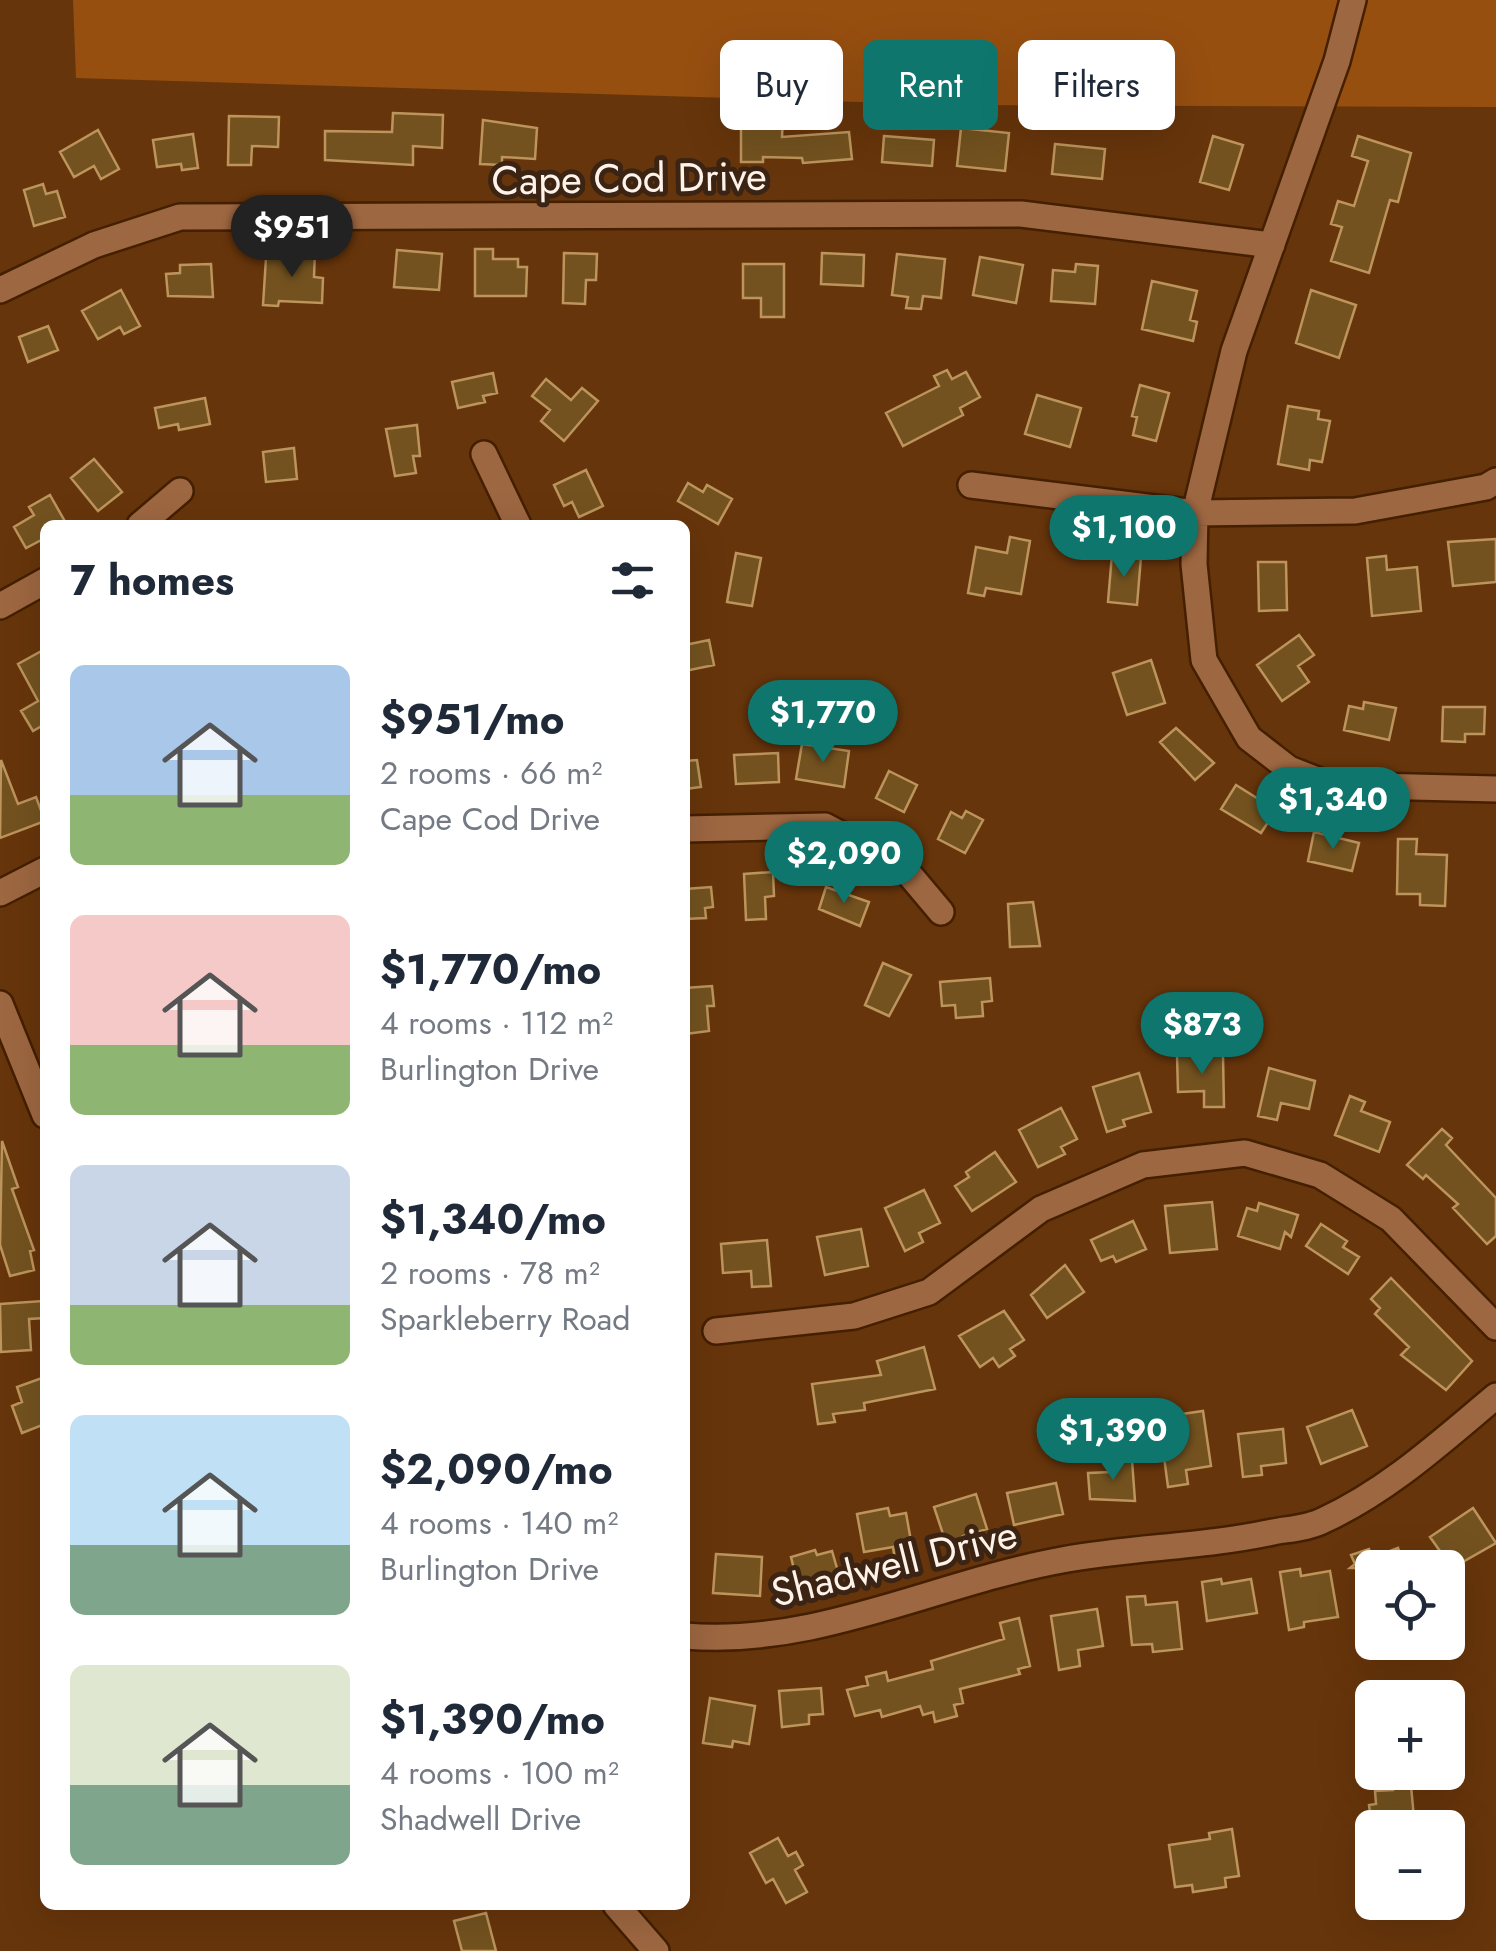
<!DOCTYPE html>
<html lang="en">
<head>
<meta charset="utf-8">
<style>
  body { margin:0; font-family:Jost,sans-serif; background:#f2f2f3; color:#1f2937; height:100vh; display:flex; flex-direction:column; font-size:38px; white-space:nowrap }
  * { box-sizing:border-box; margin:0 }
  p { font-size:32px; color:#747a83 }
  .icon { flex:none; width:55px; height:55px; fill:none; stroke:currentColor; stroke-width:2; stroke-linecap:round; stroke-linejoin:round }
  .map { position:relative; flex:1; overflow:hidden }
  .details { position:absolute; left:40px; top:520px; width:650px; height:1390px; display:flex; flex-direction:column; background:#fff; border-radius:15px; box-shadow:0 10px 40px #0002 }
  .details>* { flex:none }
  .banner { position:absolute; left:720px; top:40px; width:625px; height:90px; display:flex; gap:20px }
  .tools { position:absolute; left:1355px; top:1550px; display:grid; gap:20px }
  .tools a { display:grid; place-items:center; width:110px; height:110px; border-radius:15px; background:#fff; box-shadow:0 10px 40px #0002; font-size:50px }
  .price { position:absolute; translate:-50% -85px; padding:0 22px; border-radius:35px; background:#0f766e; color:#fff; font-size:32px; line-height:65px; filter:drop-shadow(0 2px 5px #0008) }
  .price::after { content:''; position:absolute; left:50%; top:60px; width:30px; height:22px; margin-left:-15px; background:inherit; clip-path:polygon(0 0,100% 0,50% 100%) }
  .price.selected { background:#222; color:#fff }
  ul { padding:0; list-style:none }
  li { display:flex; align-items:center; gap:30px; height:250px; padding:0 30px }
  li span { display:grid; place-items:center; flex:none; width:280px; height:200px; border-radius:15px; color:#555 }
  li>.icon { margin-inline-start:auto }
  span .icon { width:120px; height:120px; fill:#fffc; stroke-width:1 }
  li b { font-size:42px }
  h2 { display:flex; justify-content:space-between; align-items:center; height:120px; padding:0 30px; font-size:42px }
  .chip { padding:0 35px; border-radius:15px; background:#fff; box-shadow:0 10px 40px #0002; font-size:35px; line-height:90px }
  .chip.selected { background:#0f766e; color:#fff }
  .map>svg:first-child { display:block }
  .green { fill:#974f10 }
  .building { fill:#73521f; stroke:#bc945c; stroke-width:2.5 }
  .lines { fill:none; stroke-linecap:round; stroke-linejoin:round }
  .minor-casing { stroke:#441f00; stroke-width:30 }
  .minor { stroke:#9d6741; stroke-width:25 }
  .labels { text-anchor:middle; stroke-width:10; stroke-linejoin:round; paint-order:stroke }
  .street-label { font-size:40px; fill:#fef2e9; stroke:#3b2414 }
</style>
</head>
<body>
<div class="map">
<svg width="1496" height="1951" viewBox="0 0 1496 1951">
  <rect width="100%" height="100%" fill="#67350b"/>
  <!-- green -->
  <path class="green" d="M 73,0 L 1496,0 L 1496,107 L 957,105 L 76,78 Z"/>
  <!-- building -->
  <path class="building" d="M 393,113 L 443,115 L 442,148 L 413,146 L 413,165 L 325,160 L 325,131 L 392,132 Z
    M 229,116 L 279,117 L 278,147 L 252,146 L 251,165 L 228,165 Z
    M 766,116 L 783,117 L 782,137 L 849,132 L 852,159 L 803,163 L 802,158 L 763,157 L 763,162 L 741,162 L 741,125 L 765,125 Z
    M 483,120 L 537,128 L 535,159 L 502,157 L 502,165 L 480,164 Z
    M 961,128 L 1009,133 L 1005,171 L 957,166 Z
    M 98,130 L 119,169 L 101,179 L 94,166 L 74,177 L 60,152 Z
    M 193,134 L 198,168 L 182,170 L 181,164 L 157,167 L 153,140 Z
    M 884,136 L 934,140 L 932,166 L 882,162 Z
    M 1213,136 L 1243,145 L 1229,190 L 1200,182 Z
    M 1358,136 L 1411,153 L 1398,202 L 1390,200 L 1369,273 L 1331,261 L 1342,227 L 1331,224 L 1338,201 L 1354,206 L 1368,161 L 1352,156 Z
    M 1055,144 L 1105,149 L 1102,179 L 1052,174 Z
    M 43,184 L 46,194 L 57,191 L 65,217 L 34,226 L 24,190 Z
    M 475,249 L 493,249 L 493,259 L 518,259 L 518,267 L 527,267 L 526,296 L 475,296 Z
    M 292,250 L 315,251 L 314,277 L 323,278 L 322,303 L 279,301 L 278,306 L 263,305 L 266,258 L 292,259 Z
    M 397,250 L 442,254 L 439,290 L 394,287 Z
    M 564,253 L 597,254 L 596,280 L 586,280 L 585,304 L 563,303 Z
    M 822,253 L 864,255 L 863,286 L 821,284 Z
    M 897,254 L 945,259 L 941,298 L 923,296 L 921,309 L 906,308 L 908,297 L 892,295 Z
    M 980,257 L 1023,265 L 1016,303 L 973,295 Z
    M 211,264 L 213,297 L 168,296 L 166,274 L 180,273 L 180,265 Z
    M 743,264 L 784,264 L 784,317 L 761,317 L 761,298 L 743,298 Z
    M 1076,264 L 1098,266 L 1095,304 L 1051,301 L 1053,270 L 1075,272 Z
    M 1152,281 L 1197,291 L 1190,320 L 1197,322 L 1193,341 L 1142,329 Z
    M 121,290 L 140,326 L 124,334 L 120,327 L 98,339 L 82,311 Z
    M 1311,290 L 1356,305 L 1339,358 L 1296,343 Z
    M 48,326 L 58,350 L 28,362 L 19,337 Z
    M 947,370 L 952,379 L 966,372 L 980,397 L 960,408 L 963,415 L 903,446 L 886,413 L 939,386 L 934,376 Z
    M 493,373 L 497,393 L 483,396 L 485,402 L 458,408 L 452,382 Z
    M 546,379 L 571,400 L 582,388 L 598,401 L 564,441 L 541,421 L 550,410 L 532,396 Z
    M 1140,385 L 1169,393 L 1156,441 L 1133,435 L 1137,417 L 1132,416 Z
    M 1037,395 L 1081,408 L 1070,447 L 1025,434 Z
    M 205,398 L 210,424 L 179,430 L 178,424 L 159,428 L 155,408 Z
    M 1288,406 L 1319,411 L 1318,419 L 1330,421 L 1322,462 L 1310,460 L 1309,470 L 1278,464 Z
    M 417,425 L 420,456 L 413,456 L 416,473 L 395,476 L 386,429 Z
    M 294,448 L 297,479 L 266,482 L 263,452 Z
    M 94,459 L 122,492 L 98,511 L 71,478 Z
    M 586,470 L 603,506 L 579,517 L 572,502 L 564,506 L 554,485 Z
    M 688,483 L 703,492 L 707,485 L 732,499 L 718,524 L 678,501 Z
    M 50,495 L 67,525 L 45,525 L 45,538 L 26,548 L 14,527 L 34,515 L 29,507 Z
    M 1010,537 L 1030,541 L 1021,594 L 986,588 L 984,596 L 968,593 L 976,547 L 1007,553 Z
    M 1496,539 L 1496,582 L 1453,586 L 1448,542 Z
    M 736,553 L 761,558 L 752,606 L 727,602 Z
    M 1112,554 L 1141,557 L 1137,605 L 1108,602 Z
    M 1386,556 L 1387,570 L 1417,567 L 1421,611 L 1372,616 L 1367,558 Z
    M 1258,562 L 1286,562 L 1287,610 L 1259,611 Z
    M 1299,635 L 1314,655 L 1298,666 L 1309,682 L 1282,701 L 1257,665 Z
    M 709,640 L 714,665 L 685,671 L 685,645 Z
    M 45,649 L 45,724 L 33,731 L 21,711 L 38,701 L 18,664 Z
    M 1151,660 L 1165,703 L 1127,715 L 1113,673 Z
    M 1364,702 L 1396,708 L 1389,740 L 1344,730 L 1349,706 L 1363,709 Z
    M 1443,707 L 1485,707 L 1484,734 L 1465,734 L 1465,742 L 1442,741 Z
    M 1176,728 L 1214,763 L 1195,780 L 1160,742 Z
    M 802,744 L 849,751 L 844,787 L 796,779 Z
    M 778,753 L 779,782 L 736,784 L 734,755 Z
    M 1,760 L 18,804 L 36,797 L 45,821 L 0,838 Z
    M 697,760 L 701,787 L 685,789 L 685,761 Z
    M 889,771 L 917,785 L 904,812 L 876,798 Z
    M 1236,785 L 1276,810 L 1261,833 L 1221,809 Z
    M 966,811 L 983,820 L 965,853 L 938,839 L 951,812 L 962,818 Z
    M 1314,832 L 1359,843 L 1352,871 L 1308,861 Z
    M 1398,839 L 1417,839 L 1416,854 L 1447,855 L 1445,906 L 1420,905 L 1420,894 L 1397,894 Z
    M 773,872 L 774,896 L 765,897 L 766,919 L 746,920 L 744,874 Z
    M 711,887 L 713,907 L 705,908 L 706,918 L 685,919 L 685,889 Z
    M 826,887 L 869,902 L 860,926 L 819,909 Z
    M 1033,902 L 1040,946 L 1010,947 L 1008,904 Z
    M 883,963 L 911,975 L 889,1016 L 865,1005 Z
    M 990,978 L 992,1001 L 982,1002 L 983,1016 L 956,1018 L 955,1005 L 942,1006 L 940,982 Z
    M 712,986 L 714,1006 L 707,1006 L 709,1031 L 685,1034 L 685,988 Z
    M 1202,1054 L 1223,1056 L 1224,1107 L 1204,1107 L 1204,1091 L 1178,1092 L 1177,1055 Z
    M 1269,1068 L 1315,1081 L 1309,1109 L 1281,1103 L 1277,1120 L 1258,1116 Z
    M 1139,1073 L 1151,1112 L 1123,1120 L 1125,1126 L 1107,1132 L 1093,1087 Z
    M 1350,1096 L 1365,1102 L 1361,1111 L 1390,1122 L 1379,1152 L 1335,1135 Z
    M 1061,1108 L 1077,1139 L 1061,1147 L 1065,1154 L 1038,1167 L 1019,1130 Z
    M 1442,1129 L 1452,1138 L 1446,1145 L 1496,1198 L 1496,1236 L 1487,1244 L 1453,1208 L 1458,1204 L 1426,1175 L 1423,1179 L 1407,1165 Z
    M 2,1141 L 18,1187 L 12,1189 L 34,1250 L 30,1251 L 34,1270 L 10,1276 L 0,1245 Z
    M 995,1152 L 1016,1182 L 972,1211 L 955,1186 L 969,1177 L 966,1172 Z
    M 924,1190 L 940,1223 L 919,1233 L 923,1242 L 905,1251 L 885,1208 Z
    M 1212,1202 L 1217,1249 L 1170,1253 L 1165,1206 Z
    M 1259,1203 L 1298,1215 L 1291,1237 L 1285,1232 L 1280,1249 L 1238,1236 L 1247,1208 L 1257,1211 Z
    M 1133,1221 L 1146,1249 L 1116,1262 L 1113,1256 L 1101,1261 L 1091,1240 Z
    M 1321,1224 L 1347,1241 L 1343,1247 L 1359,1257 L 1348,1274 L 1306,1246 Z
    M 861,1229 L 868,1266 L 825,1275 L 817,1237 Z
    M 767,1240 L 771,1286 L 752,1287 L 751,1271 L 723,1273 L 721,1244 Z
    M 1065,1265 L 1084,1292 L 1047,1318 L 1031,1295 Z
    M 1391,1278 L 1472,1361 L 1446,1390 L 1401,1355 L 1409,1347 L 1375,1314 L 1380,1308 L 1371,1299 Z
    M 43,1301 L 45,1318 L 29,1319 L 31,1350 L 1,1352 L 0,1304 Z
    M 1004,1311 L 1024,1340 L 1010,1349 L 1015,1356 L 999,1367 L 993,1358 L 980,1367 L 959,1336 Z
    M 924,1347 L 935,1389 L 864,1403 L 865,1410 L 833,1414 L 835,1422 L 818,1424 L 812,1384 L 881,1375 L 877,1361 Z
    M 42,1378 L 45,1424 L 22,1433 L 12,1406 L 22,1402 L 17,1387 Z
    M 1352,1410 L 1367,1446 L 1321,1464 L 1307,1427 Z
    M 1203,1411 L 1211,1466 L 1186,1470 L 1188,1484 L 1168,1487 L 1162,1442 L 1179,1440 L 1175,1415 Z
    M 1283,1429 L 1286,1463 L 1261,1466 L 1262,1475 L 1243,1477 L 1238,1434 Z
    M 1132,1460 L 1135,1501 L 1090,1499 L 1088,1473 L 1111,1472 L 1111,1462 Z
    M 1056,1483 L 1063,1514 L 1014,1525 L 1007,1493 Z
    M 976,1494 L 987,1529 L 963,1536 L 965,1543 L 948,1549 L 934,1507 Z
    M 888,1508 L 890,1516 L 906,1513 L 914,1558 L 895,1561 L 893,1547 L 864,1552 L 857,1514 Z
    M 1473,1508 L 1496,1543 L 1452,1568 L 1430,1537 Z
    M 1398,1548 L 1405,1568 L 1372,1568 L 1371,1609 L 1356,1568 L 1350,1568 L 1355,1564 L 1351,1555 L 1369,1549 L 1372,1558 Z
    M 815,1550 L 817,1555 L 832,1551 L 839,1575 L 798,1585 L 791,1557 Z
    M 716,1554 L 762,1557 L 760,1596 L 713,1593 Z
    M 1300,1569 L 1301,1576 L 1330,1571 L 1338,1617 L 1304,1622 L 1304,1627 L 1289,1630 L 1280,1572 Z
    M 1221,1579 L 1222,1584 L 1251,1579 L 1257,1613 L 1207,1621 L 1202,1582 Z
    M 1145,1596 L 1146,1605 L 1177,1602 L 1182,1649 L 1153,1652 L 1152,1644 L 1132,1645 L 1127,1597 Z
    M 1097,1609 L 1103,1646 L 1078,1650 L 1080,1666 L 1059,1670 L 1051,1616 Z
    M 1019,1618 L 1030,1666 L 1018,1669 L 1020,1674 L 960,1689 L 963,1703 L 954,1705 L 957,1716 L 935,1722 L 933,1712 L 923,1715 L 920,1706 L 882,1717 L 880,1710 L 855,1716 L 847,1690 L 868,1685 L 866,1677 L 886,1672 L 888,1681 L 933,1669 L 931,1661 L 1004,1639 L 1000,1623 Z
    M 821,1688 L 823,1714 L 809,1715 L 809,1724 L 782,1727 L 779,1691 Z
    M 710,1698 L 755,1706 L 749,1744 L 733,1741 L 732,1747 L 703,1743 Z
    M 1410,1775 L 1414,1818 L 1391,1821 L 1391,1828 L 1372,1828 L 1369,1805 L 1376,1804 L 1375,1791 L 1393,1790 L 1392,1777 Z
    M 1232,1829 L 1239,1876 L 1225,1878 L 1226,1887 L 1193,1892 L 1192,1885 L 1175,1887 L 1169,1845 L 1210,1839 L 1209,1833 Z
    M 778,1838 L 788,1856 L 796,1852 L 803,1865 L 795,1870 L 807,1892 L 786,1903 L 773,1879 L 766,1883 L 750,1853 Z
    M 486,1913 L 496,1951 L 462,1951 L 454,1921 Z"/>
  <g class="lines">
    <!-- minor casing -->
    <g class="minor-casing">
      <path id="minor" d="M 1353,0 L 1337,61 L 1234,351 L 1195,513 L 1194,564 L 1204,660 L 1249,738 L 1289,769 L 1330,785 L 1496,789
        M 0,290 L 94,245 L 180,217 L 1021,214 L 1272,245
        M 484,454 L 518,525
        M 971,485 L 1195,513 L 1355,511 L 1486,487 L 1496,481
        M 140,525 L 180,491
        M 0,606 L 45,581
        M 685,829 L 825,826 L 904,868 L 941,912
        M 0,893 L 45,870
        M 0,1004 L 45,1115
        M 716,1331 L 854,1316 L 929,1292 L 1041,1209 L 1143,1165 L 1245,1153 L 1320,1175 L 1391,1219 L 1496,1327
        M 685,1636 C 817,1647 935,1583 1062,1560 C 1132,1547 1203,1547 1273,1532 C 1289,1529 1309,1528 1324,1520 C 1389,1490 1442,1441 1496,1396
        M 616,1905 L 656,1951"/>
    </g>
    <!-- minor -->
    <use href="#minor" class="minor"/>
  </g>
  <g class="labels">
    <!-- street labels -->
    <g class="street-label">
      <text transform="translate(629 178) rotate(-1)" y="14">Cape Cod Drive</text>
      <text transform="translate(894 1563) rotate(-14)" y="14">Shadwell Drive</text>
    </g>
  </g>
</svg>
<div class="tools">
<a><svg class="icon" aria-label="locate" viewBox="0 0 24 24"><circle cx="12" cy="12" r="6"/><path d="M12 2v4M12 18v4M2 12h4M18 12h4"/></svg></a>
<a>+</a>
<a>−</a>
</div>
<b class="price selected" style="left:292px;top:280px">$951</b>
<b class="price" style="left:1124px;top:580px">$1,100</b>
<b class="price" style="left:823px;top:765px">$1,770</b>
<b class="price" style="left:1333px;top:852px">$1,340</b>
<b class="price" style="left:844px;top:906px">$2,090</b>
<b class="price" style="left:1202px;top:1077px">$873</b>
<b class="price" style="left:1113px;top:1483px">$1,390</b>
<div class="banner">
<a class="chip">Buy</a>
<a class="chip selected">Rent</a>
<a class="chip">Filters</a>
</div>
<section class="details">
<h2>7 homes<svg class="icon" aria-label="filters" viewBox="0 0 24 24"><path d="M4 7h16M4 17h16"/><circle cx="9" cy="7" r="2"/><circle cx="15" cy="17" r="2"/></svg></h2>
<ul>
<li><span style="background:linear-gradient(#a9c7e8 65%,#8fb573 0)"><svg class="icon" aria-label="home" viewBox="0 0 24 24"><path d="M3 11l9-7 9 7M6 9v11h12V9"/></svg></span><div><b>$951/mo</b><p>2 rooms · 66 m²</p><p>Cape Cod Drive</p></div></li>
<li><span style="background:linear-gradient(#f6c9c9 65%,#8fb573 0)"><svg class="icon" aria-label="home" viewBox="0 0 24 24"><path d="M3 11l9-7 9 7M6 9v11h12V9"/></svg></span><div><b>$1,770/mo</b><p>4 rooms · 112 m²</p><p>Burlington Drive</p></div></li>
<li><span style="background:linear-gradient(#c9d6e8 70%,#8fb573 0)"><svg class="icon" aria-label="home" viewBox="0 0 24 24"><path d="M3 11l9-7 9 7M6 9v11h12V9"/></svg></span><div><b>$1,340/mo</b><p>2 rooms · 78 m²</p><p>Sparkleberry Road</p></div></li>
<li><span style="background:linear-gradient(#bfe0f5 65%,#7fa58c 0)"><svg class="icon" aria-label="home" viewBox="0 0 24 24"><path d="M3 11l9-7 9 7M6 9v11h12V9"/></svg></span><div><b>$2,090/mo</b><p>4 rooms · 140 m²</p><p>Burlington Drive</p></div></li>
<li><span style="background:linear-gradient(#dfe7d0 60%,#7fa58c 0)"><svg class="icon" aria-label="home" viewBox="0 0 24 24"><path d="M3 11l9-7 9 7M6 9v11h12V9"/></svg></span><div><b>$1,390/mo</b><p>4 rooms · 100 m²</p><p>Shadwell Drive</p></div></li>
</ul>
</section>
</div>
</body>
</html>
